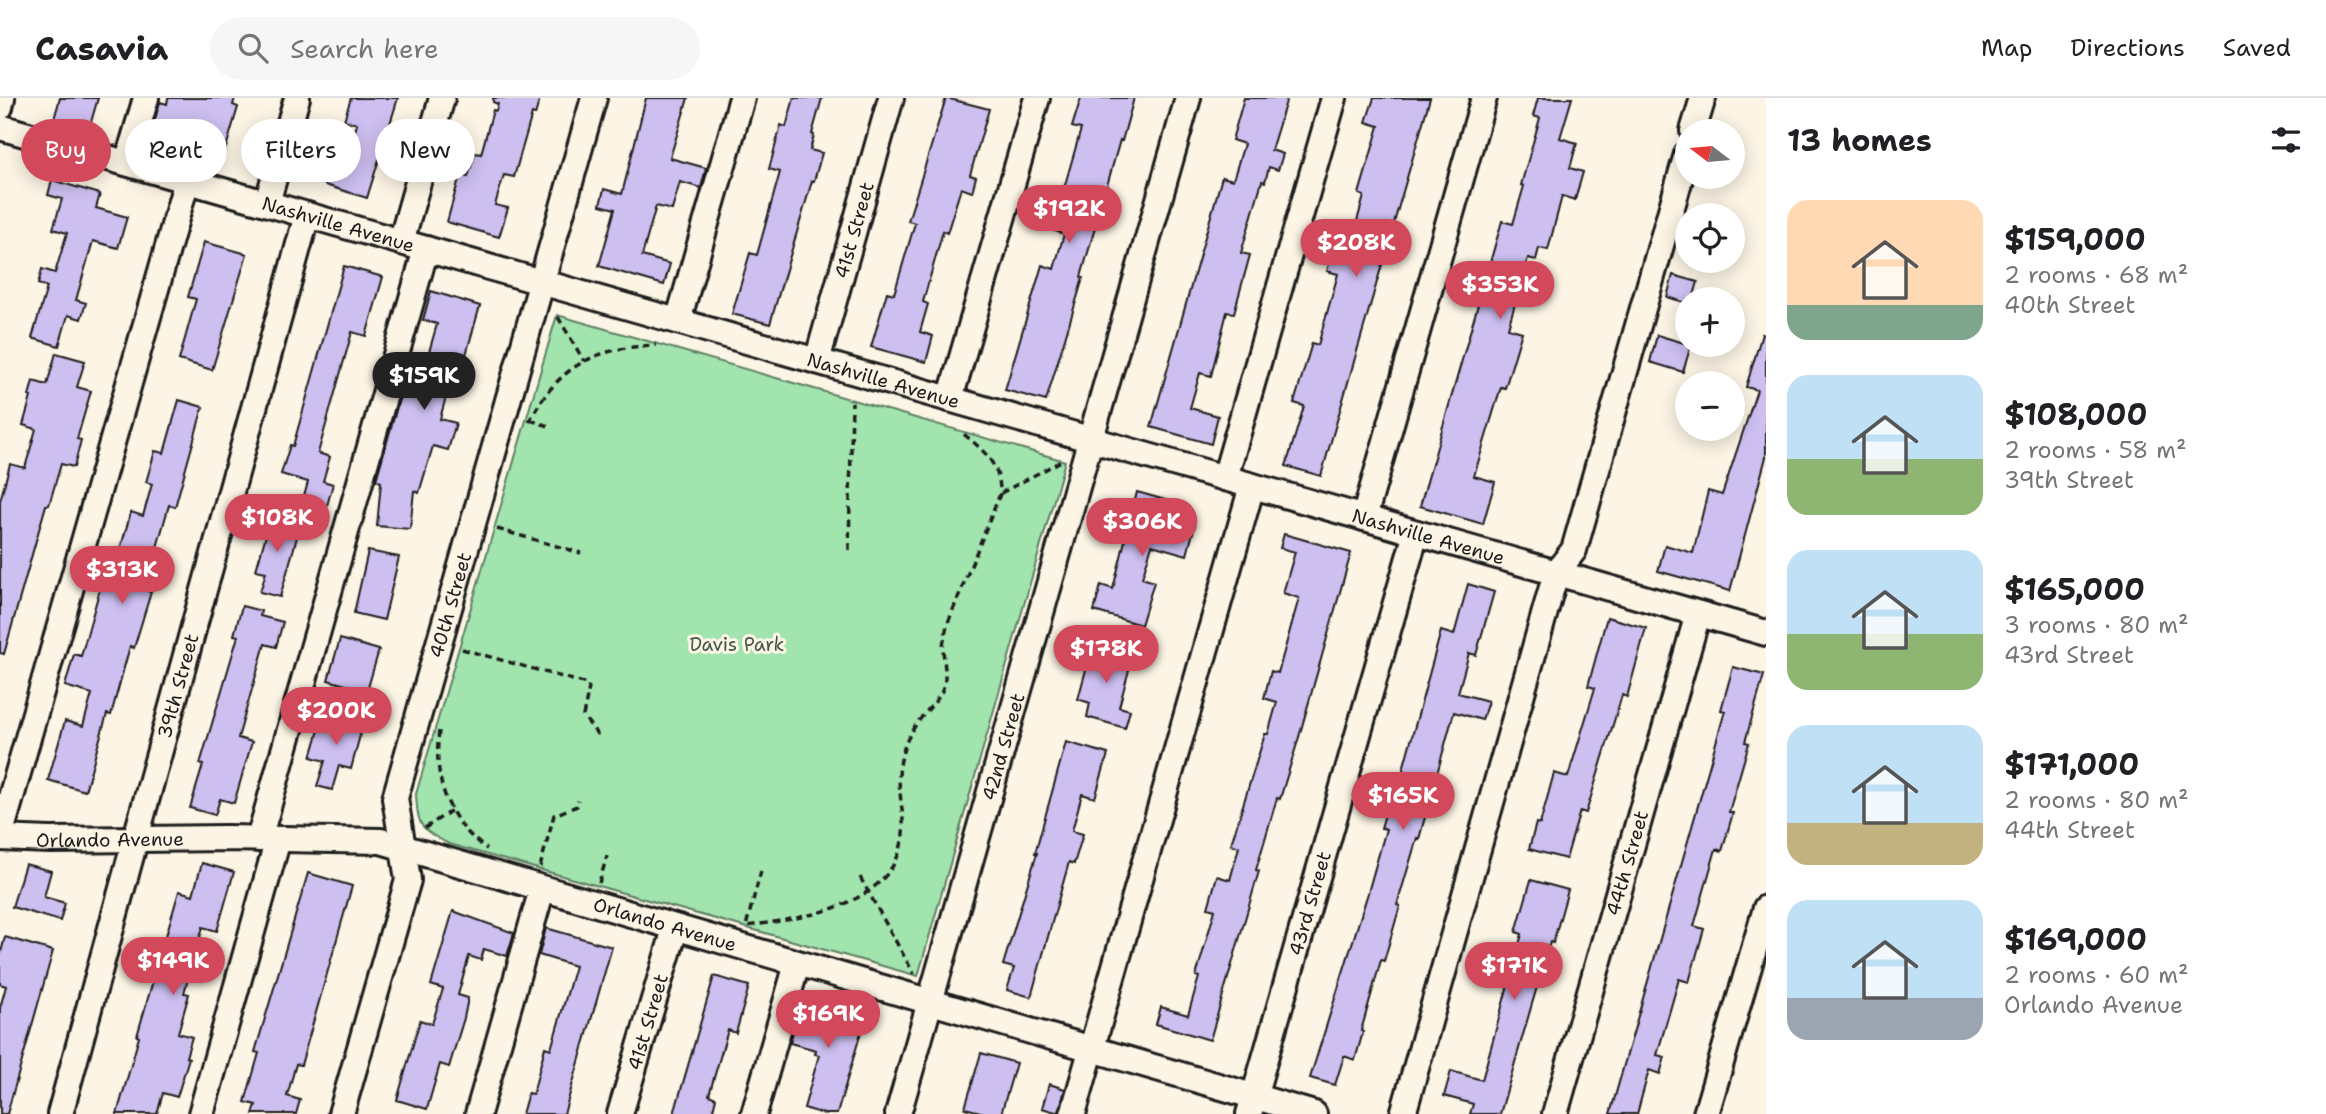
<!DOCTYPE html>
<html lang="en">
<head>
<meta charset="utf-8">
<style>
  body { margin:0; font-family:"Shantell Sans",sans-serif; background:#f6f6f6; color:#202124; height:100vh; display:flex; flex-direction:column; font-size:26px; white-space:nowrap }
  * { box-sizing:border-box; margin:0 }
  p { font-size:23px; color:#757577 }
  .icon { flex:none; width:38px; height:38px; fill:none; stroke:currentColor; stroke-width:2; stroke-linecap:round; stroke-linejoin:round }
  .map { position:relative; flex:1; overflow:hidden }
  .details { display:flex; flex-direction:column; background:#fff; width:560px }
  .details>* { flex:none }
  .hud { position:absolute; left:21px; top:21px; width:665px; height:63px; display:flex; gap:14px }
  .needle { width:46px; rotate:286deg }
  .buttons { position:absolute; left:1675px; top:21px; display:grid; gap:14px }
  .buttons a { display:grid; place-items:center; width:70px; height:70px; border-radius:50%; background:#fff; box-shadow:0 4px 18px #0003; font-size:35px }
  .price { position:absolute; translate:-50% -60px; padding:0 16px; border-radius:24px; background:#d1495b; color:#fff; font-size:23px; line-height:46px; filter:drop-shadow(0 2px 4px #0008) }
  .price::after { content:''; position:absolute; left:50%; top:42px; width:21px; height:16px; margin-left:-10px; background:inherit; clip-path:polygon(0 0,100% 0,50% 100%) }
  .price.active { background:#222; color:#fff }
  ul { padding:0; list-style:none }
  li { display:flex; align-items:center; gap:21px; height:175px; padding:0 21px }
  li span { display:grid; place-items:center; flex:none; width:196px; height:140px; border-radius:21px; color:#555 }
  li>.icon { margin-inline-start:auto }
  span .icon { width:84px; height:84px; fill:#fffc; stroke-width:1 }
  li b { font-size:30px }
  h2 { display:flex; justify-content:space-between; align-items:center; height:84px; padding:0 21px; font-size:30px }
  .chip { padding:0 24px; border-radius:32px; background:#fff; box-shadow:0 4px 18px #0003; font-size:24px; line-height:63px }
  .chip.active { background:#d1495b; color:#fff }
  header { display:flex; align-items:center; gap:42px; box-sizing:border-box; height:98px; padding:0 35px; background:#fff; border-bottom:2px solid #e0e0e0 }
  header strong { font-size:33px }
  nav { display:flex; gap:38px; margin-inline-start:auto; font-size:24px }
  .search { width:490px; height:63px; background:#f6f6f6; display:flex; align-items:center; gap:18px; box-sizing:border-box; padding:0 24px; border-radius:38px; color:#757577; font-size:26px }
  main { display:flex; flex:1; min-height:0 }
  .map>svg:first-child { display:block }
  .green { fill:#a2e4ae; stroke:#5f8065; stroke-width:2 }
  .building { fill:#cdbff0; stroke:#1c1c1c; stroke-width:2 }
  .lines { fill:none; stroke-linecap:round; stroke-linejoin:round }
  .minor-casing { stroke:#1c1c1c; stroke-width:30 }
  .path { stroke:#1c1c1c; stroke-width:3.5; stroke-dasharray:7 5; stroke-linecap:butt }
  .minor { stroke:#fcf5e5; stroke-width:24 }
  .labels { text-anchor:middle; stroke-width:6; stroke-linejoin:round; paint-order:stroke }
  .street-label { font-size:19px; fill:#1c1c1c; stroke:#fcf5e5 }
  .park-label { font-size:19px; fill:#445848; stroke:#fcf5e5 }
</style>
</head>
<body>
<header>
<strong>Casavia</strong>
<div class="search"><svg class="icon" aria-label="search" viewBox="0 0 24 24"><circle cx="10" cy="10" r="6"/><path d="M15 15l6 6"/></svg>Search here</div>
<nav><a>Map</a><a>Directions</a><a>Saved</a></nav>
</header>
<main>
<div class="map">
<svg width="1766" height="1016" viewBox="0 0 1766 1016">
  <rect width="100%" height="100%" fill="#fcf5e5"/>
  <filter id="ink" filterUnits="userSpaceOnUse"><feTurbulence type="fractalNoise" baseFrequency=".0143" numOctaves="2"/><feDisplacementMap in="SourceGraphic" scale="14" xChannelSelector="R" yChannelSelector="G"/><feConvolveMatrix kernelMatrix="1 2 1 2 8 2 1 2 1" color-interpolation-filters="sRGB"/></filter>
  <g filter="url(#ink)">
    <!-- green -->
    <path class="green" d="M 557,217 L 1065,363 L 918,878 L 449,746 C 420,731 418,729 416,696 Z"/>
    <!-- building -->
    <path class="building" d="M 60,0 L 98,0 L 89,31 L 54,21 Z
      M 168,0 L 235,0 L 233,7 L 238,9 L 223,60 L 186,50 L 190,35 L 154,25 L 160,4 L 167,6 Z
      M 351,0 L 398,0 L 367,100 L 325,87 L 331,65 L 345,69 L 357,26 L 344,22 Z
      M 493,0 L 540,0 L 535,17 L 532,16 L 514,79 L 504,77 L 495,107 L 508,110 L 499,139 L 447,124 L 460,77 L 468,79 L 475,55 L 481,56 L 493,12 L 496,13 L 498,6 L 493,4 Z
      M 646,0 L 688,0 L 670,60 L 706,70 L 701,90 L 680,84 L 672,112 L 656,108 L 642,158 L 670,166 L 664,187 L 599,168 L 615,111 L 600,107 L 604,91 L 622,96 Z
      M 794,0 L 822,0 L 812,36 L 814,37 L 810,52 L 822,55 L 814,83 L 812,83 L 770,226 L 732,216 L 750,155 L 757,157 L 780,74 L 769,71 L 781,27 L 786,29 Z
      M 946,0 L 989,11 L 970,77 L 976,79 L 972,94 L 961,90 L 947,135 L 943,133 L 923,204 L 928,206 L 920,234 L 933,238 L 926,264 L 871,249 L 887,194 L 894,196 L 915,125 L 908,123 Z
      M 1081,0 L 1134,0 L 1122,43 L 1120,42 L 1081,179 L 1083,180 L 1046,303 L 1005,292 L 1042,167 L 1054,171 L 1064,136 L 1052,132 L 1081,31 L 1072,29 Z
      M 1244,0 L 1287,0 L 1271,52 L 1283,56 L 1278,72 L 1269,69 L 1265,84 L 1262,83 L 1241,155 L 1250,157 L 1234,215 L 1227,214 L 1211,278 L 1200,275 L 1190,310 L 1218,318 L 1211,346 L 1151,329 L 1222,79 L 1233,82 L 1244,46 L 1232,42 Z
      M 1374,0 L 1430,0 L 1321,378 L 1286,368 L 1304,308 L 1294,305 L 1312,245 L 1318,247 L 1338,176 L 1327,173 L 1335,144 L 1350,148 L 1364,98 L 1359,96 L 1379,28 L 1366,24 Z
      M 1538,0 L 1572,0 L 1560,40 L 1577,45 L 1570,70 L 1583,74 L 1575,102 L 1562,98 L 1548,152 L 1539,150 L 1536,162 L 1528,160 L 1508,230 L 1522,234 L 1505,290 L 1501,289 L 1474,378 L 1495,384 L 1483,426 L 1420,408 L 1502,123 L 1513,126 L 1524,88 L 1521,87 L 1540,20 L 1533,18 Z
      M 52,82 L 100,96 L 96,110 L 127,119 L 118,150 L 93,143 L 76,202 L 86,205 L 81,221 L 68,217 L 59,248 L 32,240 L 47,189 L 38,186 L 42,171 L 55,175 L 67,135 L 53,131 L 62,101 L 48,97 Z
      M 204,144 L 247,156 L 212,272 L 179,262 L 196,201 L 188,199 Z
      M 344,168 L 383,179 L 366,238 L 352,234 L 318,355 L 330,359 L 323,383 L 333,386 L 323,422 L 299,416 L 308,384 L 281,376 L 290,347 L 293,348 Z
      M 1673,177 L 1698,184 L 1693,201 L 1687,201 L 1687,205 L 1667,199 Z
      M 431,193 L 480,208 L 463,267 L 455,265 L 440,321 L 456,325 L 448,352 L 433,348 L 419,395 L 414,393 L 410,431 L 377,428 L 381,384 L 376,382 L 401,295 L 409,298 L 414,280 L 421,282 L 437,226 L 423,222 Z
      M 1762,236 L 1766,237 L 1766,359 L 1730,493 L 1658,473 L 1665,447 L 1693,455 L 1708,393 L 1722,397 L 1757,292 L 1746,289 Z
      M 1657,237 L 1691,247 L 1683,274 L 1650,264 Z
      M 56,255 L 85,263 L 77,289 L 91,293 L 77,341 L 81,342 L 74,369 L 61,366 L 49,407 L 46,407 L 4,556 L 0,555 L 0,403 L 10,366 L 25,370 L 36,331 L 23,327 L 31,299 L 29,298 L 33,283 L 47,287 Z
      M 179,302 L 203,309 L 175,409 L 169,407 L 145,492 L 151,494 L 134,550 L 130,548 L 111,617 L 107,616 L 85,693 L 48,682 L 65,623 L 83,628 L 92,596 L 65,588 L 74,556 L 81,558 L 103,480 L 111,483 L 131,414 L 143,418 L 152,386 L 146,384 L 155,353 L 164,355 Z
      M 1137,394 L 1169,403 L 1165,418 L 1195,427 L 1187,457 L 1152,447 L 1142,480 L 1154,484 L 1141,527 L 1094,513 L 1101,487 L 1113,491 Z
      M 272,416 L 301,425 L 280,499 L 260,494 L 266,474 L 256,472 Z
      M 1284,436 L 1351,455 L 1299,639 L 1280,701 L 1277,700 L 1256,772 L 1259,773 L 1210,942 L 1156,926 L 1161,909 L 1188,917 L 1199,879 L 1196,878 L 1215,812 L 1208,810 L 1217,778 L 1230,782 L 1239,749 L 1231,746 L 1265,636 L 1268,636 L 1277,604 L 1264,600 L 1271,573 L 1278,575 L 1299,500 L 1283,495 L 1295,454 L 1280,450 Z
      M 368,453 L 399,459 L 384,522 L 354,515 Z
      M 1468,486 L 1494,494 L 1476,557 L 1469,555 L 1458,595 L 1488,603 L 1482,622 L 1454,614 L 1419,741 L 1417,740 L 1397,807 L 1400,808 L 1384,863 L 1381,862 L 1361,933 L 1363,934 L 1355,962 L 1344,958 L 1335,987 L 1310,980 L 1367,798 L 1386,731 L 1381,730 L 1394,685 L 1399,686 L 1441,533 L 1454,537 Z
      M 242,508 L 261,513 L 260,518 L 283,524 L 276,549 L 265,546 L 238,640 L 252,644 L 234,705 L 220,701 L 215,717 L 190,710 L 203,667 L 200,666 L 238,538 L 234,537 Z
      M 1607,519 L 1646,530 L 1627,599 L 1622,597 L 1586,715 L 1580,713 L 1566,761 L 1529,751 L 1536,725 L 1540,726 L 1554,675 L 1568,679 L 1595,590 L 1588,588 Z
      M 340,541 L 379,552 L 367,593 L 328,582 Z
      M 1093,546 L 1133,557 L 1119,609 L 1130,612 L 1125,630 L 1087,619 L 1090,605 L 1078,601 Z
      M 1733,569 L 1764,577 L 1745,644 L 1749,645 L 1729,714 L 1733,715 L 1722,753 L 1716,751 L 1694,828 L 1704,831 L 1689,884 L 1679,881 L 1657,957 L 1665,959 L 1660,976 L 1649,972 L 1637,1016 L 1610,1016 L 1725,613 L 1721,612 Z
      M 324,615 L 363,626 L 351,671 L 339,668 L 332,692 L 317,688 L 325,663 L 311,659 Z
      M 1066,644 L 1108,656 L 1095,700 L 1082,696 L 1072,733 L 1083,736 L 1074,766 L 1069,764 L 1031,899 L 1007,892 L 1014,870 L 1003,867 L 1037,755 L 1035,755 Z
      M 202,765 L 234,774 L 217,833 L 203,829 L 184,895 L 189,896 L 178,935 L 192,939 L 186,959 L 189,960 L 177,999 L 163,995 L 157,1016 L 117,1016 L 139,939 L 137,938 L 179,793 L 193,797 Z
      M 25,766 L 51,773 L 44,799 L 65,805 L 60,823 L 12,809 Z
      M 308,775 L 352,788 L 301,967 L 296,966 L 287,998 L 300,1002 L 296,1016 L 253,1016 L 256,1007 L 245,1004 L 259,955 L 255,954 Z
      M 1531,782 L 1568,792 L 1553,845 L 1550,844 L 1500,1016 L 1470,1016 L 1473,1006 L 1444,998 L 1451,973 L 1482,982 L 1522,836 L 1516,834 Z
      M 453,813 L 514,835 L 507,858 L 484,851 L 481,862 L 469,858 L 458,897 L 468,900 L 464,920 L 449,969 L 440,966 L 427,1011 L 397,1002 L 420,922 L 432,926 L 443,891 L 431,887 Z
      M 546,830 L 612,849 L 564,1016 L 522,1016 L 528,995 L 533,996 L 545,949 L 551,951 L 575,868 L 539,857 Z
      M 5,839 L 53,853 L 7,1016 L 0,1016 L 0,910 L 6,888 L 0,886 L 0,858 Z
      M 714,878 L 749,888 L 736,935 L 728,932 L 709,997 L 716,1000 L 712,1016 L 674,1016 Z
      M 804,896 L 819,900 L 819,903 L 866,917 L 837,1016 L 824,1016 L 804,1010 L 819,957 L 815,956 L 816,952 L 790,945 Z
      M 981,955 L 1016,965 L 1001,1016 L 988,1016 L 965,1010 Z
      M 1049,986 L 1065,991 L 1059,1015 L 1042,1010 Z"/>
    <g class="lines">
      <!-- minor casing -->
      <g class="minor-casing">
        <g id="minor">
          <path d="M 0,9 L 2,0"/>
          <path id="s1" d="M 0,29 L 1766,535"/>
          <path d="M 1693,33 L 1703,0"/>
          <path d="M 127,65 L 146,0"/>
          <path d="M 267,105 L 297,0"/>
          <path d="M 401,144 L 442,0"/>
          <path d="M 678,223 L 742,0"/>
          <path id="s2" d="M 817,263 L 891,0"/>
          <path d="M 950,301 L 1037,0"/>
          <path d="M 1225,380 L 1334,0"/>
          <path d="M 1364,420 L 1484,0"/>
          <path d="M 0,738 L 187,82"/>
          <path id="s3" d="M 0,740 L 50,742 L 227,740 L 381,743 L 1314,1016"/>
          <path d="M 259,741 L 426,151"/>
          <path id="s4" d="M 60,1016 L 307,117"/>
          <path d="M 201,1016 L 278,741"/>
          <path id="s5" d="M 341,1016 L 408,782 L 395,700 L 594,0"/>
          <path d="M 478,1016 L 542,791"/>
          <path id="s6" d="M 620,1016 L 675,831"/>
          <path d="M 754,1016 L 797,866"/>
          <path id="s7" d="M 898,1016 L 1188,0"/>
          <path d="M 1073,1016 L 1252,388"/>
          <path id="s8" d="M 1249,1016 L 1416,435"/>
          <path d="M 1403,1016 L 1556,475 L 1574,452 L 1687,56"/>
          <path id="s9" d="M 1555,1016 L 1698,516"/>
          <path d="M 1706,1016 L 1766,810"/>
        </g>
      </g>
      <!-- path -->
      <path class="path" d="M 558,219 L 584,263
        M 530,322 L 552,329
        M 529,324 C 558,268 594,250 656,247
        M 1001,395 L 1061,363
        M 497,431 L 581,455
        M 849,452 L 852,304
        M 462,551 L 587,586 L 589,590 L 583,618 L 597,636 L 596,640
        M 439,633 C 433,679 447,724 487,751
        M 425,730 L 452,712
        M 540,769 L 554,717 L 577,708 L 578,702
        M 761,773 L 746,828 C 803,820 896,809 903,736 C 905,712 895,687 901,662 C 904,646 911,632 921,620 C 928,611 936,604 941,595 C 949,580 943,564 943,548 C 944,541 946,534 947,527 L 1000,396 C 1001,367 983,351 962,335
        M 860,779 L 914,876
        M 599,785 L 607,758"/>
      <!-- minor -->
      <use href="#minor" class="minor"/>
    </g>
  </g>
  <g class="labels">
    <!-- street labels -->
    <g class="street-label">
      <text dy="7" stroke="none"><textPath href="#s1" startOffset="352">Nashville Avenue</textPath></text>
      <text dy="7" stroke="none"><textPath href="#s2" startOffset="136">41st Street</textPath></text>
      <text dy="7" stroke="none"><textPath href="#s1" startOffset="919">Nashville Avenue</textPath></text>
      <text dy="7" stroke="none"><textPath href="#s1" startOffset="1486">Nashville Avenue</textPath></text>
      <text dy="7" stroke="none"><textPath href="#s5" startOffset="527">40th Street</textPath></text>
      <text dy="7" stroke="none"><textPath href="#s4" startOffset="444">39th Street</textPath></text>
      <text dy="7" stroke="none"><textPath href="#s7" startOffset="382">42nd Street</textPath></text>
      <text dy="7" stroke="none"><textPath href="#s3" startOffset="110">Orlando Avenue</textPath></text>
      <text dy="7" stroke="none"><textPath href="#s9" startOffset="261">44th Street</textPath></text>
      <text dy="7" stroke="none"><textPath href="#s8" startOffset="219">43rd Street</textPath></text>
      <text dy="7" stroke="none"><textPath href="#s3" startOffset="677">Orlando Avenue</textPath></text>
      <text dy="7" stroke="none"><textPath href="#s6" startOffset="96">41st Street</textPath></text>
    </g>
    <!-- park labels -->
    <g class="park-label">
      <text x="737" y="553">Davis Park</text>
    </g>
  </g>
</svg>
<div class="buttons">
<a><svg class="needle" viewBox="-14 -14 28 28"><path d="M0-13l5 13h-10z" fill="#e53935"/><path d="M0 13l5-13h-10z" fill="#757577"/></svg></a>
<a><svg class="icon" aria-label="locate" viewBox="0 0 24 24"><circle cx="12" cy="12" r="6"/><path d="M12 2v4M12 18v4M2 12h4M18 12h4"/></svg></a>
<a>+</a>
<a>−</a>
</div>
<b class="price" style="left:1069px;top:147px">$192K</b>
<b class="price" style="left:1356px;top:181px">$208K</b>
<b class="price" style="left:1500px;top:223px">$353K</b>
<b class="price active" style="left:424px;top:314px">$159K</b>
<b class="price" style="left:277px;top:456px">$108K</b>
<b class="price" style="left:1142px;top:460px">$306K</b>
<b class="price" style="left:122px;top:508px">$313K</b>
<b class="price" style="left:1106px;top:587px">$178K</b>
<b class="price" style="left:336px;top:649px">$200K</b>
<b class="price" style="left:1403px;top:734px">$165K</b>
<b class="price" style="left:173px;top:899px">$149K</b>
<b class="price" style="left:1514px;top:904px">$171K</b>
<b class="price" style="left:828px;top:952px">$169K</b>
<div class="hud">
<a class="chip active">Buy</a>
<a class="chip">Rent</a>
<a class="chip">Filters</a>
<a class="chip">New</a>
</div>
</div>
<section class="details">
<h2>13 homes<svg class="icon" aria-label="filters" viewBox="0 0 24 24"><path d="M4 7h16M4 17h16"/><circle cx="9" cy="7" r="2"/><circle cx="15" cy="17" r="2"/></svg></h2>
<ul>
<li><span style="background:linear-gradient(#ffd9b3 75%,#7fa58c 0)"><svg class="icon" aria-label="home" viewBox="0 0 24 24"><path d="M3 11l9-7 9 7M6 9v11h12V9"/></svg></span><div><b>$159,000</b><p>2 rooms · 68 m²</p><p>40th Street</p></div></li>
<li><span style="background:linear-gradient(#bfe0f5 60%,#8fb573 0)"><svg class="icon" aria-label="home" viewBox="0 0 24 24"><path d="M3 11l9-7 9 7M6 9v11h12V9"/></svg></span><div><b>$108,000</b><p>2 rooms · 58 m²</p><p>39th Street</p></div></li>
<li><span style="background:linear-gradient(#bfe0f5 60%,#8fb573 0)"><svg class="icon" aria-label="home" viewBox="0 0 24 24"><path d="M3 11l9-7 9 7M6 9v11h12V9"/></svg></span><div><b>$165,000</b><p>3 rooms · 80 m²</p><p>43rd Street</p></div></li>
<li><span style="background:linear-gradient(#bfe0f5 70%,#c2b280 0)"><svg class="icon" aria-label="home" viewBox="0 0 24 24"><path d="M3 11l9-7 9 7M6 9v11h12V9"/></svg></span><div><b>$171,000</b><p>2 rooms · 80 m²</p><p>44th Street</p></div></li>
<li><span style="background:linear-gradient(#bfe0f5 70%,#9aa5b1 0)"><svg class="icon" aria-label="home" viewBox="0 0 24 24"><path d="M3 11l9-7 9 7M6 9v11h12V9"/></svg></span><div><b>$169,000</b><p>2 rooms · 60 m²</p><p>Orlando Avenue</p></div></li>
</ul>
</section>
</main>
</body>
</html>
